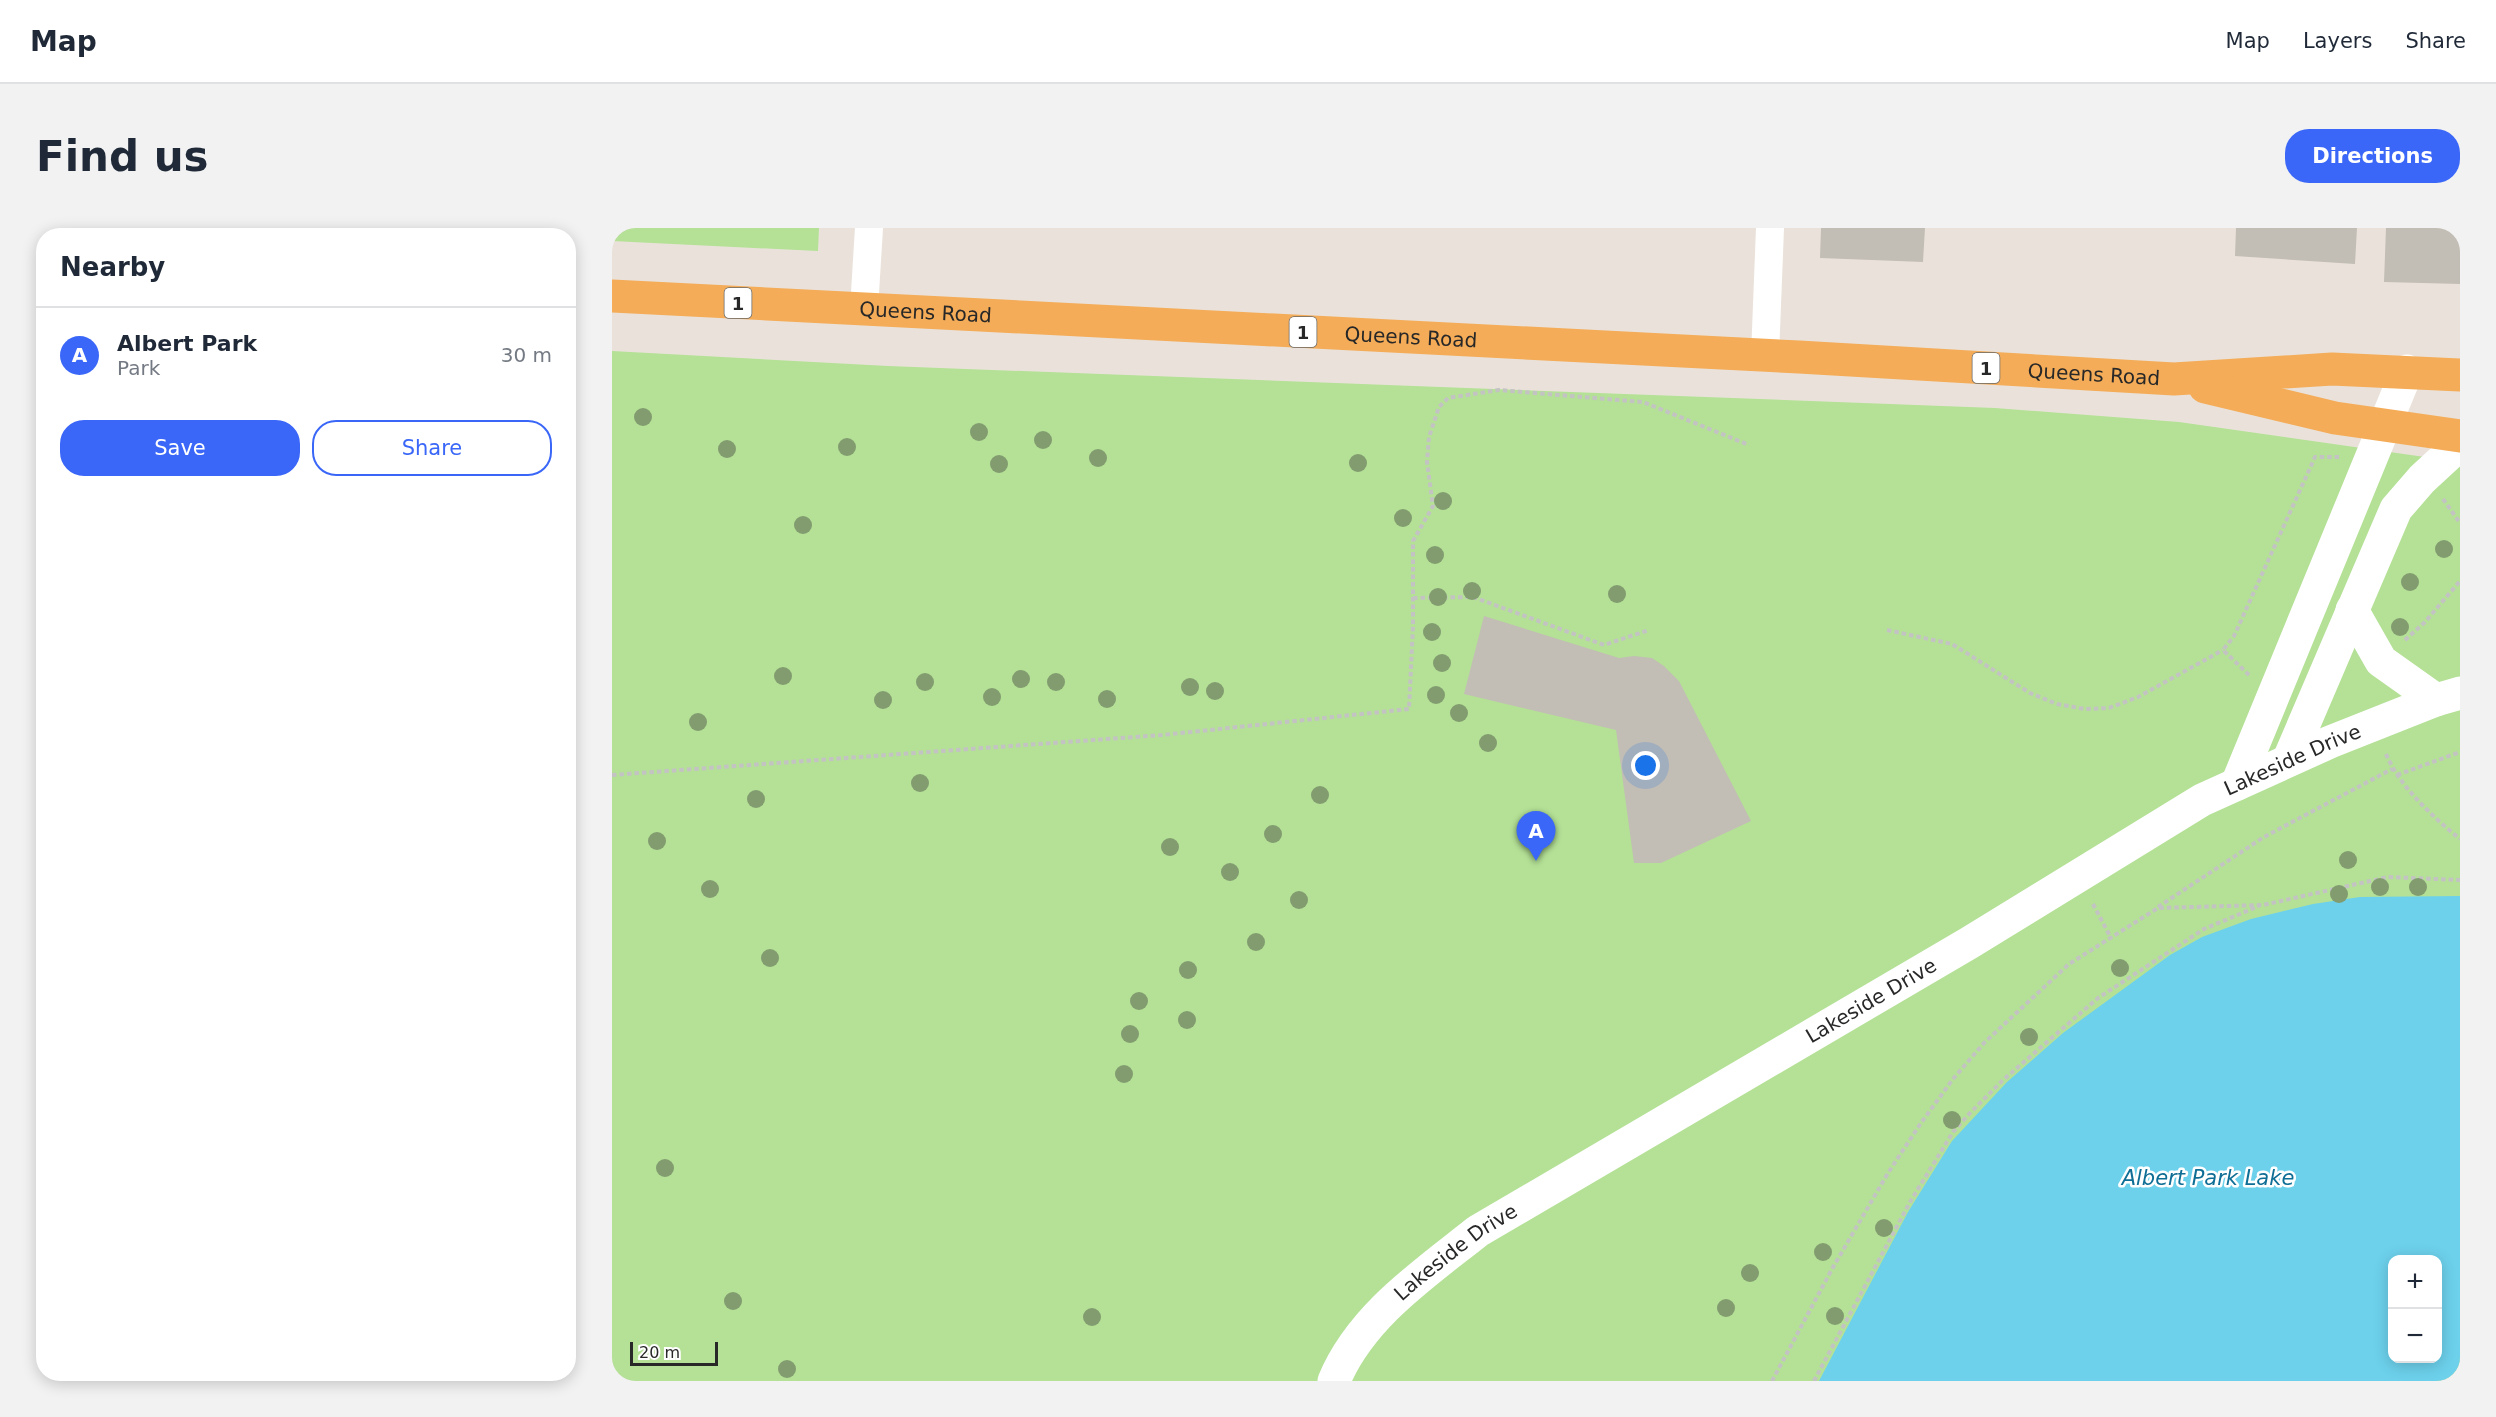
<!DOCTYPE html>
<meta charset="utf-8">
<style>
body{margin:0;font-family:"DejaVu Sans",sans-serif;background:#f2f2f3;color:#1f2937}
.controls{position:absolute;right:18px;bottom:18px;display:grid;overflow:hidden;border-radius:12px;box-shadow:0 3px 15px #0003}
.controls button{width:54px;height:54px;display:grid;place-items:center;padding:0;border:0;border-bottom:2px solid #e0e1e3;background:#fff;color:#1f2937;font:30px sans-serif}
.scale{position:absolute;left:18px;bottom:15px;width:88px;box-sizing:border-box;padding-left:6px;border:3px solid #282828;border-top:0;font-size:16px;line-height:21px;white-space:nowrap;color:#282828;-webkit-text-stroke:4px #fff;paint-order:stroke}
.you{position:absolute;left:1034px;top:538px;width:21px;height:21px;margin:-15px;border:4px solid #fff;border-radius:50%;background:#1a73e8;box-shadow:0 0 0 9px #1a73e833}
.badge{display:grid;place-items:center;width:39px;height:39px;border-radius:50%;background:#3a67f7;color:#fff;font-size:20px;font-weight:700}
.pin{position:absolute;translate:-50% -50px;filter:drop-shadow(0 2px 3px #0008)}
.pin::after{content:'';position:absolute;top:32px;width:21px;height:18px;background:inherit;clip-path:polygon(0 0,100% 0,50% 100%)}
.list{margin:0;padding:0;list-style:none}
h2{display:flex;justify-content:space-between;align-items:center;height:78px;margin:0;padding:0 24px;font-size:26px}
h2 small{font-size:20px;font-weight:400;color:#747a83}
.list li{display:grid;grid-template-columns:39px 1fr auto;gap:18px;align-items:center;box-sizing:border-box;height:96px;padding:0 24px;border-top:2px solid #e0e1e3}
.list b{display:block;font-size:22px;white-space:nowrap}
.list p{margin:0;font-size:20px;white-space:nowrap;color:#747a83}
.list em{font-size:20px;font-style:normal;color:#747a83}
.actions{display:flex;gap:12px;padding:18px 24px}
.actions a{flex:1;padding:14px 0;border:2px solid #3a67f7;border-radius:24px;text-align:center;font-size:21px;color:#3a67f7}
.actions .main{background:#3a67f7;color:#fff}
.map{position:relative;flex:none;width:1848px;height:1153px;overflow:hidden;border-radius:24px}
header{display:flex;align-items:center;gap:36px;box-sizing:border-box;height:84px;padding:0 30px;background:#fff;border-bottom:2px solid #e0e1e3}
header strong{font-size:28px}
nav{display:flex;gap:33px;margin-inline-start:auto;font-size:21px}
.intro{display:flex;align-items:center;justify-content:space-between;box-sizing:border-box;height:144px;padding:0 36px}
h1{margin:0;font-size:42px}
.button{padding:15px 27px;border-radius:24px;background:#3a67f7;color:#fff;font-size:21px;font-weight:700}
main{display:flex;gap:36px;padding:0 36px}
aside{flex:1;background:#fff;border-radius:24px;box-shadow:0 3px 15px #0003}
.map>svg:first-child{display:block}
.green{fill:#b4e196;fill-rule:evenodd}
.water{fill:#6dd1ec;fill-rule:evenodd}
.building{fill:#c2bdb5}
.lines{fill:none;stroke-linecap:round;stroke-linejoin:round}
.path{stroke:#c3c3c3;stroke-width:4;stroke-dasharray:4.5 3;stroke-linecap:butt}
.minor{stroke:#fff;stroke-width:28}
.tertiary{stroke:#fff;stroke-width:33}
.trunk{stroke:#f4ac58;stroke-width:33}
.tree{fill:#829c70}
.labels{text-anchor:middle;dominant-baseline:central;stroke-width:5;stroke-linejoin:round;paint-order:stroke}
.shield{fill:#fff;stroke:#686868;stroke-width:1.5}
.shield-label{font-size:18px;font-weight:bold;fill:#282828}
.street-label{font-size:20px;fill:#282828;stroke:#fff}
.water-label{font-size:21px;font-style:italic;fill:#0f6e95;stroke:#fff}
</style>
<header>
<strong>Map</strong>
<nav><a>Map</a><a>Layers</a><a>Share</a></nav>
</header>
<div class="intro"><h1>Find us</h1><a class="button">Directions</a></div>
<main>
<aside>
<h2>Nearby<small></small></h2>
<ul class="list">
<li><span class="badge">A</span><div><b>Albert Park</b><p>Park</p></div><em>30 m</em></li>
</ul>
<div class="actions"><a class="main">Save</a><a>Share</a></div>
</aside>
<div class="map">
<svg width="1848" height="1153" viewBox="0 0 1848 1153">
<rect width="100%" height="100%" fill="#eae2da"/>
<path class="green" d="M 0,0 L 207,0 L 206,23 L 0,13 Z
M 0,123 L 276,138 L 1383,180 L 1567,194 L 1848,234 L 1848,1153 L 0,1153 ZM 1780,1032 L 1826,1032 L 1826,1130 L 1780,1130 Z"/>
<path class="water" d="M 1848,668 L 1848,1153 L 1207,1153 L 1296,984 L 1340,913 L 1395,854 L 1451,805 L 1558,727 L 1590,709 L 1639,691 L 1701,676 L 1748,669 ZM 1780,1032 L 1826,1032 L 1826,1130 L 1780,1130 Z"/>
<path class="building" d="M 1209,0 L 1313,0 L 1311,34 L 1208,30 Z
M 1624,0 L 1745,0 L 1743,36 L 1623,28 Z
M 1774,0 L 1848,0 L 1848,56 L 1772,54 Z
M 872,388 L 1007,430 L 1022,428 L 1040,430 L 1052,438 L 1067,453 L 1139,593 L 1049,635 L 1022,635 L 1004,502 L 852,466 Z"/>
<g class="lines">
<path class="path" d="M 1831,271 L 1848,295
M 801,370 L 861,369 L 992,417 L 1037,402
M 1275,402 L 1340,416 L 1418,465 L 1445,476 L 1473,481 L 1497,480 L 1526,469 L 1611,422
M 1793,412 L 1813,394 L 1848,353
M 1637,447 L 1611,422 L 1622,408 L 1703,229 L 1727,229
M 1774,526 C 1788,559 1820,588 1848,611
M 0,547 L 550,507 L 797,481 L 801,398 L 801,313 L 821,278 L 815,234 L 817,209 L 827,179 L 836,170 L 887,162 L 1031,174 L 1137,217
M 1785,547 L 1848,524
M 1481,676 L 1499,710
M 1546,679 L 1652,609 L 1780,541
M 1160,1153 L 1220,1041 L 1276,945 L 1309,895 L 1341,851 L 1372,815 L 1457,736 L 1546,680 L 1651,677 L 1776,649 L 1848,652
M 1202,1153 L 1298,974 L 1341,904 L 1358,885 L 1391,852 L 1486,770 L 1592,701 L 1647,678"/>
<path class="minor" d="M 252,81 L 257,0
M 1153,128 L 1158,0"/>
<g class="tertiary">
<path d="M 1740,382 L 1769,433 L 1824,472"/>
<path d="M 1677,531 L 1784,281 L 1810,251 L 1848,216"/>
<path d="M 1625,556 L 1795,143"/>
<path id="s1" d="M 722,1153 C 749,1088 812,1046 866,1003 L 1357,715 L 1590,572 L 1718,514 L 1824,472 L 1848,465"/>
</g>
<g class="trunk">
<path id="s2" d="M 0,68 L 1187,129 L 1562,151 L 1720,141 L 1848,147"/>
<path d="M 1593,159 L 1723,190 L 1848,208"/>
</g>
</g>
<g class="tree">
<circle cx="31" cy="189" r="9"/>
<circle cx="367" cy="204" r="9"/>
<circle cx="431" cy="212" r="9"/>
<circle cx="235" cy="219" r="9"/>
<circle cx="115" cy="221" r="9"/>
<circle cx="486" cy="230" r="9"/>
<circle cx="746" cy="235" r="9"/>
<circle cx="387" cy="236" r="9"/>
<circle cx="831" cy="273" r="9"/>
<circle cx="791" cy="290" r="9"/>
<circle cx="191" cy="297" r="9"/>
<circle cx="1832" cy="321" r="9"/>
<circle cx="823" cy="327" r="9"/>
<circle cx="1798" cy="354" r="9"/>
<circle cx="860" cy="363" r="9"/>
<circle cx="1005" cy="366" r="9"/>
<circle cx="826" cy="369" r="9"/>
<circle cx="1788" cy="399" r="9"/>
<circle cx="820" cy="404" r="9"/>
<circle cx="830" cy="435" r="9"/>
<circle cx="171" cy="448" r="9"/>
<circle cx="409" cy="451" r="9"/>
<circle cx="313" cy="454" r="9"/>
<circle cx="444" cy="454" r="9"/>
<circle cx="578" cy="459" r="9"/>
<circle cx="603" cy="463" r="9"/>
<circle cx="824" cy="467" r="9"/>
<circle cx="380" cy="469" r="9"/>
<circle cx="495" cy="471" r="9"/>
<circle cx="271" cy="472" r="9"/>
<circle cx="847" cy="485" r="9"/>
<circle cx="86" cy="494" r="9"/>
<circle cx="876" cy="515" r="9"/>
<circle cx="308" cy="555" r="9"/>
<circle cx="708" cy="567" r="9"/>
<circle cx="144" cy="571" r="9"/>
<circle cx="661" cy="606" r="9"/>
<circle cx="45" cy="613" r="9"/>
<circle cx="558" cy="619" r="9"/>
<circle cx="1736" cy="632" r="9"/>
<circle cx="618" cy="644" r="9"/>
<circle cx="1768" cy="659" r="9"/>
<circle cx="1806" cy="659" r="9"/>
<circle cx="98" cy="661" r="9"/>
<circle cx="1727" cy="666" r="9"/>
<circle cx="687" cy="672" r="9"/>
<circle cx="644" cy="714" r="9"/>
<circle cx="158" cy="730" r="9"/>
<circle cx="1508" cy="740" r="9"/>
<circle cx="576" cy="742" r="9"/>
<circle cx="527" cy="773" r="9"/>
<circle cx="575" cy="792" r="9"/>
<circle cx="518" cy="806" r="9"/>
<circle cx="1417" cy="809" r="9"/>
<circle cx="512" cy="846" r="9"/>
<circle cx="1340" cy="892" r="9"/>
<circle cx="53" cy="940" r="9"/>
<circle cx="1272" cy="1000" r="9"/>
<circle cx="1211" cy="1024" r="9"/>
<circle cx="1138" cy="1045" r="9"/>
<circle cx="121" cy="1073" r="9"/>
<circle cx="1114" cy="1080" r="9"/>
<circle cx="1223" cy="1088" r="9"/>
<circle cx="480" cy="1089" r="9"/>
<circle cx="175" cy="1141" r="9"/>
</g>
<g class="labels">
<g class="shield">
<rect x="112.5" y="60" width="27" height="30" rx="4.5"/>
<rect x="677.5" y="89" width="27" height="30" rx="4.5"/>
<rect x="1360.5" y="125" width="27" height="30" rx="4.5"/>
</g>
<g class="shield-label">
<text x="126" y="75">1</text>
<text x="691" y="104">1</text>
<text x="1374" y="140">1</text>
</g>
<g class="street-label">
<text stroke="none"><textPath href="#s2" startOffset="314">Queens Road</textPath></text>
<text stroke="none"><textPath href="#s2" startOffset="800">Queens Road</textPath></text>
<text stroke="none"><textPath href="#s2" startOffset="1484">Queens Road</textPath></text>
<text stroke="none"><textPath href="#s1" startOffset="1152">Lakeside Drive</textPath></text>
<text stroke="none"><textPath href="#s1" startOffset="666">Lakeside Drive</textPath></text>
<text stroke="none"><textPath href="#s1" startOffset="180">Lakeside Drive</textPath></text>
</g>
<g class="water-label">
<text x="1596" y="950">Albert Park Lake</text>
</g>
</g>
</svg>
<div class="controls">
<button>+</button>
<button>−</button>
</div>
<div class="scale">20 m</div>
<div class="you"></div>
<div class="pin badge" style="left:924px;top:633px">A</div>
</div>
</main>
